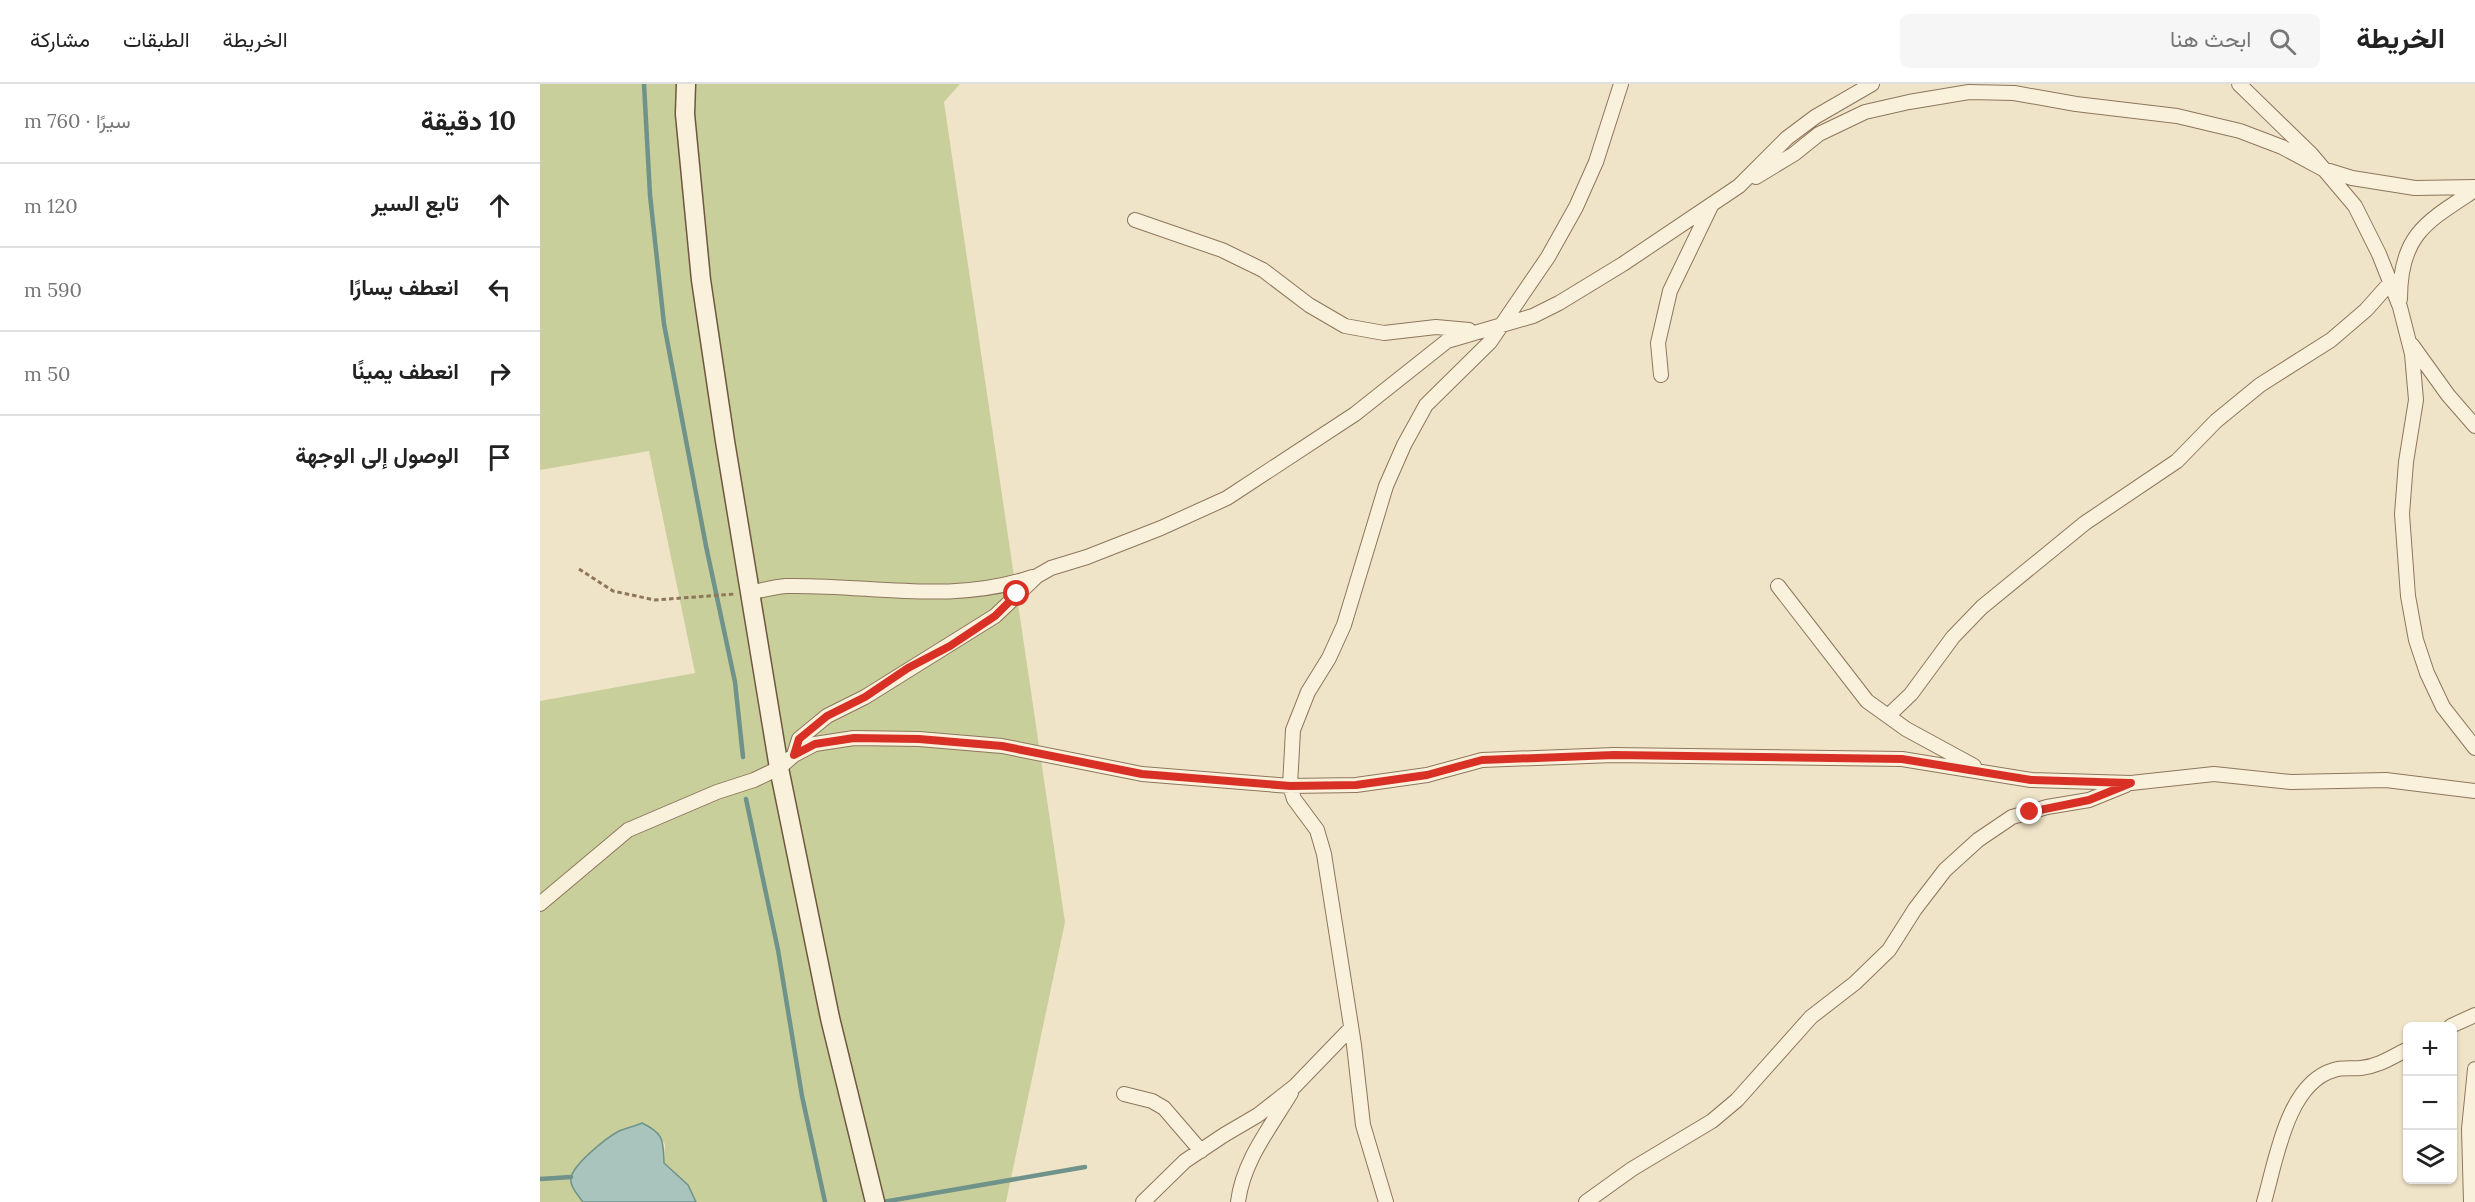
<!DOCTYPE html>
<html lang="ar">
<meta charset="utf-8">
<style>
body{margin:0;font-family:Lora,Vazirmatn,serif;background:#f6f6f6;color:#222;direction:rtl}
.controls{position:absolute;right:18px;bottom:18px;display:grid;overflow:hidden;border-radius:9px;box-shadow:0 2px 4px #0004}
.controls button{width:54px;height:54px;display:grid;place-items:center;padding:0;border:0;border-bottom:2px solid #e0e0e0;background:#fff;color:#222;font:30px sans-serif}
.stop{position:absolute;width:18px;height:18px;margin:-14px;border:4px solid #d93025;border-radius:50%;background:#fff}
.stop.end{background:#d93025;border-color:#fff;box-shadow:0 2px 6px #0008}
.list{margin:0;padding:0;list-style:none}
h2{display:flex;justify-content:space-between;align-items:center;height:78px;margin:0;padding:0 24px;font-size:26px}
h2 small{font-size:20px;font-weight:400;color:#767676}
.list li{display:grid;grid-template-columns:39px 1fr auto;gap:18px;align-items:center;box-sizing:border-box;height:84px;padding:0 24px;border-top:2px solid #e0e0e0}
.list b{display:block;font-size:22px;white-space:nowrap}
.list em{font-size:20px;font-style:normal;color:#767676}
.icon{flex:none;width:33px;height:33px;fill:none;stroke:currentColor;stroke-width:2;stroke-linecap:round;stroke-linejoin:round}
.map{position:relative;flex:none;width:1935px;height:1118px;overflow:hidden;direction:ltr}
header{display:flex;align-items:center;gap:36px;box-sizing:border-box;height:84px;padding:0 30px;background:#fff;border-bottom:2px solid #e0e0e0}
header strong{font-size:28px}
nav{display:flex;gap:33px;margin-inline-start:auto;font-size:21px}
.search{width:420px;height:54px;background:#f6f6f6;display:flex;align-items:center;gap:15px;box-sizing:border-box;padding:0 21px;border-radius:9px;color:#767676;font-size:22px}
main{display:flex}
aside{flex:1;background:#fff}
.map>svg:first-child{display:block}
.green{fill:#c9cf9b}
.water{fill:#a9c4bc;stroke:#6f938a;stroke-width:1.5}
.lines{fill:none;stroke-linecap:round;stroke-linejoin:round}
.stream{stroke:#6f938a;stroke-width:4.5}
.street-casing{stroke:#8d765c;stroke-width:16}
.secondary-casing{stroke:#6f573f;stroke-width:21}
.path{stroke:#8d765c;stroke-width:3;stroke-dasharray:4.5 3;stroke-linecap:butt}
.street{stroke:#faf1dc;stroke-width:14}
.secondary{stroke:#faf1dc;stroke-width:18}
.route{stroke:#d93025;stroke-width:8}
</style>
<header>
<strong>الخريطة</strong>
<div class="search"><svg class="icon" aria-label="search" viewBox="0 0 24 24"><circle cx="10" cy="10" r="6"/><path d="M15 15l6 6"/></svg>ابحث هنا</div>
<nav><a>الخريطة</a><a>الطبقات</a><a>مشاركة</a></nav>
</header>
<main>
<div class="map">
<svg width="1935" height="1118" viewBox="0 0 1935 1118">
<rect width="100%" height="100%" fill="#f0e4c8"/>
<path class="green" d="M 0,0 L 420,0 L 404,18 L 525,838 L 466,1118 L 156,1118 L 148,1101 L 124,1079 L 125,1060 L 102,1039 L 78,1048 L 39,1079 L 33,1105 L 43,1118 L 0,1118 L 0,617 L 155,589 L 109,367 L 0,386 Z"/>
<path class="water" d="M 102,1039 C 125,1050 123,1057 124,1079 L 148,1101 L 156,1118 L 43,1118 C 38,1111 29,1102 31,1093 C 35,1079 66,1054 79,1047 C 87,1044 95,1042 102,1039 Z"/>
<g class="lines">
<path class="stream" d="M 104,0 L 110,111 L 124,240 L 166,462 L 195,598 L 203,673
M 206,715 L 238,866 L 262,1012 L 285,1118
M 0,1095 L 31,1093
M 343,1118 L 545,1083"/>
<g class="street-casing">
<path id="street" d="M 1699,0 L 1771,70 L 1815,122 L 1839,170 L 1860,223 L 1872,270 L 1876,316 L 1866,378 L 1862,430 L 1868,512 L 1876,556 L 1887,589 L 1903,623 L 1935,664
M 1216,93 L 1254,70 L 1279,50 L 1325,28 L 1369,18 L 1429,8 L 1474,9 L 1536,20 L 1637,32 L 1700,47 L 1742,63 L 1783,85 L 1812,94 L 1875,104 L 1935,103
M 595,136 L 682,166 L 723,186 L 769,221 L 805,242 L 844,249 L 896,243 L 929,246
M 1860,215 C 1860,151 1886,138 1935,106
M 1872,261 L 1908,311 L 1935,342
M 1121,291 L 1118,259 L 1130,207 L 1171,122
M 1238,502 L 1327,617 L 1366,645 L 1434,682
M 210,509 C 222,506 234,503 246,502 C 329,500 411,521 492,493
M 1348,632 L 1371,610 L 1413,553 L 1442,523 L 1545,439 L 1637,377 L 1676,337 L 1720,301 L 1791,256 L 1826,226 L 1850,199
M 254,671 L 259,655 L 287,632 L 325,613 L 455,532 L 497,492 L 511,484 L 547,473 L 621,444 L 687,414 L 815,330 L 907,257 L 993,232 L 1019,219 L 1083,180 L 1199,102 L 1247,54 L 1275,33 L 1332,0
M 0,820 L 88,746 L 177,708 L 214,696 L 239,684 L 254,671 L 275,660 L 314,654 L 379,655 L 462,662 L 602,690 L 750,702 L 816,701 L 887,691 L 942,676 L 1074,671 L 1362,675 L 1491,696 L 1591,699 L 1674,690 L 1751,698 L 1846,696 L 1935,707
M 1911,942 L 1935,931
M 584,1010 L 612,1017 L 624,1024 L 661,1067
M 603,1118 L 645,1077 L 684,1051 L 718,1031 L 755,1002 L 811,944
M 698,1118 C 703,1077 730,1044 751,1009
M 846,1118 L 823,1041 L 814,961 L 784,770 L 777,746 L 754,715 L 750,702 L 753,646 L 768,608 L 789,574 L 804,541 L 846,402 L 864,361 L 886,321 L 950,258 L 1008,173 L 1036,123 L 1056,78 L 1081,0
M 1046,1118 L 1092,1085 L 1172,1037 L 1197,1016 L 1271,933 L 1315,899 L 1349,866 L 1375,825 L 1405,786 L 1438,756 L 1472,733 L 1507,723 L 1549,716 L 1586,701
M 1724,1118 C 1736,1077 1747,999 1794,986 C 1802,983 1812,985 1821,984 C 1839,982 1852,973 1868,965
M 1931,1118 L 1929,1045 L 1935,985"/>
</g>
<g class="secondary-casing">
<path id="secondary" d="M 146,0 L 145,30 L 161,196 L 185,357 L 239,684 L 290,934 L 335,1118"/>
</g>
<path class="path" d="M 39,485 L 73,507 L 115,516 L 195,510"/>
<use href="#street" class="street"/>
<use href="#secondary" class="secondary"/>
</g>
<g class="lines">
<path class="route" d="M 477,510 L 455,532 L 410,562 L 368,584 L 325,613 L 287,632 L 259,655 L 254,671 L 275,660 L 314,654 L 379,655 L 462,662 L 602,690 L 750,702 L 816,701 L 887,691 L 942,676 L 1074,671 L 1362,675 L 1491,696 L 1591,699 L 1549,716 L 1490,728"/>
</g>
</svg>
<div class="controls">
<button>+</button>
<button>−</button>
<button><svg class="icon" aria-label="layers" viewBox="0 0 24 24"><path d="M12 4l9 5-9 5-9-5zM3 14l9 5 9-5"/></svg></button>
</div>
<div class="stop" style="left:477px;top:510px"></div>
<div class="stop end" style="left:1490px;top:728px"></div>
</div>
<aside>
<h2>10 دقيقة<small>سيرًا · 760 m</small></h2>
<ul class="list">
<li><svg class="icon" aria-label="ahead" viewBox="0 0 24 24"><path d="M12 20V5M6 11l6-6 6 6"/></svg><div><b>تابع السير</b></div><em>120 m</em></li>
<li><svg class="icon" aria-label="left" viewBox="0 0 24 24"><path d="M17 20v-9H6M10 6l-5 5 5 5"/></svg><div><b>انعطف يسارًا</b></div><em>590 m</em></li>
<li><svg class="icon" aria-label="right" viewBox="0 0 24 24"><path d="M7 20v-9h11M14 6l5 5-5 5"/></svg><div><b>انعطف يمينًا</b></div><em>50 m</em></li>
<li><svg class="icon" aria-label="arrive" viewBox="0 0 24 24"><path d="M6 21V4h12l-3 4 3 4H6"/></svg><div><b>الوصول إلى الوجهة</b></div></li>
</ul>
</aside>
</main>
